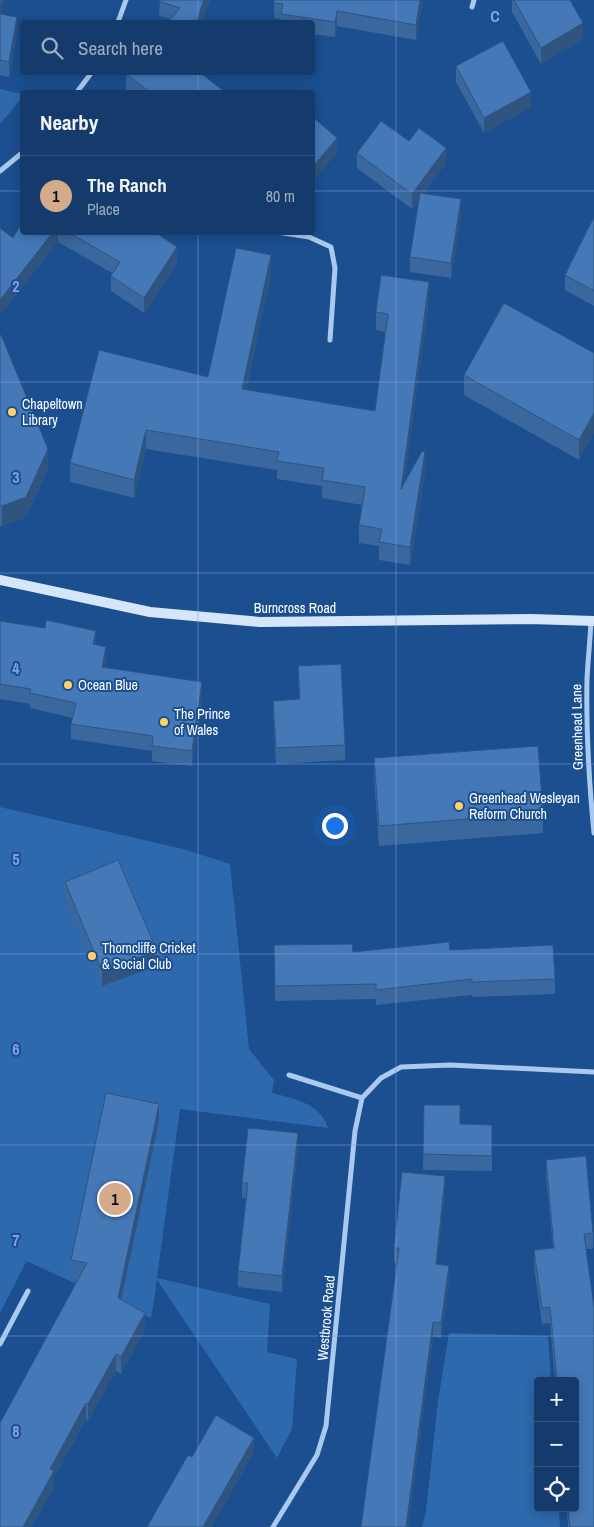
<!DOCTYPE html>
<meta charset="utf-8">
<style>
body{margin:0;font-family:"Archivo Narrow",sans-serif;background:#1d4271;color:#f1f3f6}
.controls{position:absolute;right:15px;bottom:15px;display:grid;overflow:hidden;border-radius:5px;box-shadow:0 2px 12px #0003}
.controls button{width:45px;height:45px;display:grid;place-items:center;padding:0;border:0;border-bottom:1px solid #33557e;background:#143b6b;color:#f1f3f6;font:25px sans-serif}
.you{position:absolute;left:334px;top:825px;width:18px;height:18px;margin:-12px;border:4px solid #fff;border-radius:50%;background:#1a73e8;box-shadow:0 0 0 8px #1a73e833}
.badge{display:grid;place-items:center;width:32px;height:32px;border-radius:50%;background:#d6ab8b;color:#111;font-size:16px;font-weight:700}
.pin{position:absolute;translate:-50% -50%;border:2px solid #fff;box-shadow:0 1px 5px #0006}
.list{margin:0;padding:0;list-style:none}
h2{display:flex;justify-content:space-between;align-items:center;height:65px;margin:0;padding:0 20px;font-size:21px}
h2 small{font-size:16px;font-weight:400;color:#9dadc1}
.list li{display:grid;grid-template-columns:32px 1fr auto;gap:15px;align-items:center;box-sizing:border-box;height:80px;padding:0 20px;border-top:1px solid #33557e}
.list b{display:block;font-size:19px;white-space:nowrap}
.list p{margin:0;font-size:16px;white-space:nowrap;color:#9dadc1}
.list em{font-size:16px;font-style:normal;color:#9dadc1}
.icon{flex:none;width:28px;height:28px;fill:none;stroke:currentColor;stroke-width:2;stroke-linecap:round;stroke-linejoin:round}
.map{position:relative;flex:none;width:594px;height:1527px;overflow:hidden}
.search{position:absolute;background:#143b6b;box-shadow:0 2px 12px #0003;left:20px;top:20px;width:295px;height:55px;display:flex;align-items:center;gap:12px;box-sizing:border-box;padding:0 18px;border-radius:5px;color:#9dadc1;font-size:19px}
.panel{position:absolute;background:#143b6b;box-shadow:0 2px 12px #0003;left:20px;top:90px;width:295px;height:145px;border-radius:5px}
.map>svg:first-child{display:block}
.green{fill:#2e69ad}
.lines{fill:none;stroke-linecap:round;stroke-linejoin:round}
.street{stroke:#a9c9ee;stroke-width:5}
.secondary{stroke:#d6e6fa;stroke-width:10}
.wall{fill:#3a679d}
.shaded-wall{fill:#305480}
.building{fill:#4478b7;stroke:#305480}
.grid{fill:none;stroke:#839eea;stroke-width:1;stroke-opacity:0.55}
.poi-dot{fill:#ffd166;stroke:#1b4f8f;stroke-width:2}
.labels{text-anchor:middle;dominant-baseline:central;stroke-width:4;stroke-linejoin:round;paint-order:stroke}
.poi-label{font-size:14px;fill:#fff;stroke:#1b4f8f;text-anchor:start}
.street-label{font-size:14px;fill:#fff;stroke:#1b4f8f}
.grid-label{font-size:16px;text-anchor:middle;font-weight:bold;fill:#839eea;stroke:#1b4f8f;stroke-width:4;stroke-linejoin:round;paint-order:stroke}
</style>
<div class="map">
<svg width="594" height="1527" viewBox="0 0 594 1527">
<rect width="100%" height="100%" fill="#1b4f8f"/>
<path class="green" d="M 0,89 L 22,94 L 22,98 L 0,124 Z
M 0,807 L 183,849 L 230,864 L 249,1049 L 274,1080 L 272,1093 C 295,1099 320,1103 328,1128 L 180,1109 L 157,1278 L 270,1304 L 267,1352 L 297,1359 L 292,1429 L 277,1458 L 157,1280 L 151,1318 L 24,1260 L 26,1262 L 0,1313 Z
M 449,1333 L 548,1336 L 551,1381 L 538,1381 L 538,1508 L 559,1508 L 560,1527 L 422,1527 L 426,1511 L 438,1401 Z"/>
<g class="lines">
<path class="street" d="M 472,7 L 474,0
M 118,22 L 126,0
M 77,92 L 92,72
M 0,171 L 22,153
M 277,232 L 309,237 L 331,247 L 335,268 L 330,340
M 591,621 C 590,641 588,660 587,679 C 586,730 589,782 594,833
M 289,1075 L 362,1098
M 0,1344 L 28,1291
M 273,1527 L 317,1455 L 326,1426 L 355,1131 L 362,1098 L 381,1078 L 401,1067 L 450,1065 L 594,1072"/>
<path class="secondary" d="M 0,580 L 150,612 L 260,622 L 531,619 L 594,621"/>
</g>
<path class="wall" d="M 0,0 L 3,0 L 1,14 L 17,32 L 9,77 L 0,75 Z
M 160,0 L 210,0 L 202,22 L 168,22 L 170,19 L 159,16 Z
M 423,0 L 416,40 L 337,26 L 335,37 L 312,34 L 312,22 L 281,22 L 281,19 L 274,18 L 274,3 Z
M 512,0 L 570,0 L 583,39 L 541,64 L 512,12 Z
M 456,66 L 531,107 L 484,133 L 456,82 Z
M 126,74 L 225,92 L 130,92 L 126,90 Z
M 409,141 L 446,163 L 424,193 L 461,214 L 451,278 L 410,272 L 410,257 L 419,200 L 412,209 L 357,168 L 357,153 Z
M 594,217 L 594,306 L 565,290 L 565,275 Z
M 22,232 L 155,232 L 177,263 L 144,313 L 111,291 L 111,276 L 112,273 L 58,242 L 13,238 Z
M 271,274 L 246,390 L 375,411 L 385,332 L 376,330 L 376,312 L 429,300 L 404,483 L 425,471 L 410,565 L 379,560 L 379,546 L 359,543 L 359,525 L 362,505 L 322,498 L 322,486 L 277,479 L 277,470 L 146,449 L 134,498 L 70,482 L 70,463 L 208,377 Z
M 0,334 L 48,470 L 26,517 L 2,526 L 0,526 Z
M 594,353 L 579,460 L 464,395 L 464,375 Z
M 0,621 L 96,645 L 106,662 L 105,667 L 202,697 L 192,766 L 152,761 L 152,751 L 71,739 L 71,724 L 73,718 L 30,708 L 30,704 L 0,699 Z
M 298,666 L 345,745 L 345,760 L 276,764 L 273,716 L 273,701 L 299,699 Z
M 374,758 L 543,813 L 543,833 L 379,846 L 374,778 Z
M 65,882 L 157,966 L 102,986 L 65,897 Z
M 450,950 L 555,979 L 555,994 L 472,997 L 472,995 L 376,1005 L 376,999 L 275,1001 L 274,960 L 353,952 Z
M 424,1105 L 460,1124 L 492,1125 L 492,1171 L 423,1170 Z
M 159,1121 L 121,1300 L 145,1330 L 121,1374 L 116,1371 L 88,1421 L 86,1420 L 54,1477 L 54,1488 L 17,1394 L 79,1278 L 71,1276 L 71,1260 Z
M 298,1148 L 282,1292 L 238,1287 L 238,1271 L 246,1198 L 242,1198 L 242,1183 Z
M 546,1160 L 593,1233 L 593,1249 L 586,1249 L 594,1527 L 568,1527 L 567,1508 L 575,1508 L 575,1381 L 555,1381 L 550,1323 L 542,1324 L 534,1266 L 534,1250 L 553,1248 L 546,1176 Z
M 445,1192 L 437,1265 L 449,1281 L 441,1338 L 433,1337 L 408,1527 L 361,1527 L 397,1263 L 394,1263 L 394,1248 Z"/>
<path class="shaded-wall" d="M 1,0 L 3,0 L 0,19 L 0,4 Z
M 204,0 L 210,0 L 202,22 L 196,22 Z
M 420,0 L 423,0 L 416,40 L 416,25 Z
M 337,11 L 337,26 L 335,37 L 335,22 Z
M 17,17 L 17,32 L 9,77 L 9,62 Z
M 583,23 L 583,39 L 541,64 L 541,48 Z
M 531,92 L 531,107 L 484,133 L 484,118 Z
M 337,138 L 337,153 L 312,183 L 312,168 Z
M 446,148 L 446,163 L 412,209 L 412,194 Z
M 461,199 L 461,214 L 451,278 L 451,263 Z
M 53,232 L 58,232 L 58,242 L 0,315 L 0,300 Z
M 177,247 L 177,263 L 144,313 L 144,298 Z
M 271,255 L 271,274 L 242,407 L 242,389 Z
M 429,282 L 429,300 L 401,508 L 401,489 Z
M 594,413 L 594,433 L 579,460 L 579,440 Z
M 146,430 L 146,449 L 134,498 L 134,480 Z
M 48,449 L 48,470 L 26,517 L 2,526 L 2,506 Z
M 425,452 L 425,471 L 410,565 L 410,547 Z
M 96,631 L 96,646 L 93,644 Z
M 106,647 L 106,662 L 102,682 L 102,667 Z
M 202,682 L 202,697 L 192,766 L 192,751 Z
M 157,951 L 157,966 L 102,986 L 102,971 Z
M 159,1104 L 159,1121 L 118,1315 L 118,1298 Z
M 298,1133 L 298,1148 L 282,1292 L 282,1276 Z
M 445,1176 L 445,1192 L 436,1280 L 436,1264 Z
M 449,1266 L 449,1281 L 441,1338 L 441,1323 Z
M 145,1313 L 145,1330 L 121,1374 L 121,1357 Z
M 433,1322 L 433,1337 L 408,1527 L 406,1527 Z
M 116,1354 L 116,1371 L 88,1421 L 88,1404 Z
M 86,1403 L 86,1420 L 54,1477 L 54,1488 L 32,1527 L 23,1527 L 50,1469 Z
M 254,1438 L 254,1453 L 212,1527 L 203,1527 Z"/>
<path class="building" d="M 160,0 L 204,0 L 196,22 L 168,22 L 180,8 L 159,1 Z
M 274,0 L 420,0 L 416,25 L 337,11 L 335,22 L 281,14 L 283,4 L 274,3 Z
M 514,0 L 570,0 L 583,23 L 541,48 Z
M 0,14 L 17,17 L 9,62 L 0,60 Z
M 503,41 L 531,92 L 484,118 L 456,66 Z
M 128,72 L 199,72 L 225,92 L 150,92 L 126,74 Z
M 314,118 L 337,138 L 312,168 L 312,120 Z
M 381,121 L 409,141 L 419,128 L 446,148 L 412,194 L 357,153 Z
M 420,193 L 461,199 L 451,263 L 410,257 Z
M 594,217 L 594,291 L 565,275 Z
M 22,222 L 22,232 L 53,232 L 0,300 L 0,228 L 13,238 Z
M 68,232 L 155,232 L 177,247 L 144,298 L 111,276 L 120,262 Z
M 236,248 L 271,255 L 242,389 L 375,411 L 388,314 L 376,312 L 381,275 L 429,282 L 401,489 L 422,451 L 425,452 L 410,547 L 379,542 L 382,529 L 359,525 L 365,487 L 322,480 L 324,468 L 277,461 L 279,452 L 146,430 L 134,480 L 70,463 L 99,350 L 208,377 Z
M 504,303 L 594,353 L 594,413 L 579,440 L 464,375 Z
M 0,334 L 1,335 L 48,449 L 26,497 L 2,506 L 0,505 Z
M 46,620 L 96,631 L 93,644 L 106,647 L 102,667 L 202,682 L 192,751 L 152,746 L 153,736 L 71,724 L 76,703 L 30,693 L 31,689 L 0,684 L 0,621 L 45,628 Z
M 341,664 L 345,745 L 276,748 L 273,701 L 300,699 L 298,666 Z
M 538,746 L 543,813 L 379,826 L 374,758 Z
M 118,860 L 157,951 L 102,971 L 65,882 Z
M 449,942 L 450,950 L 553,945 L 555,979 L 472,982 L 472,979 L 376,990 L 376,984 L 275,986 L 274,945 L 352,944 L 353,952 Z
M 106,1093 L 159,1104 L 118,1298 L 145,1313 L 121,1357 L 116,1354 L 88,1404 L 86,1403 L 50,1469 L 54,1471 L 23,1527 L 0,1527 L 0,1423 L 87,1263 L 71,1260 Z
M 424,1105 L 460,1105 L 460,1124 L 492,1125 L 492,1156 L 423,1154 Z
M 248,1128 L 298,1133 L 282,1276 L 238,1271 L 248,1183 L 242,1183 Z
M 586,1156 L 593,1233 L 584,1234 L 594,1307 L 594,1527 L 570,1527 L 568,1508 L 575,1508 L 575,1381 L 557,1381 L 550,1307 L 542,1308 L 534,1250 L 554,1248 L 546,1160 Z
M 402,1172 L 445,1176 L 436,1264 L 449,1266 L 441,1323 L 433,1322 L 406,1527 L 361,1527 L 399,1248 L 394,1248 Z
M 216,1415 L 254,1438 L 203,1527 L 147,1527 L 188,1455 L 192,1457 Z"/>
<path class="grid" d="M 198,0 L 198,22M 396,0 L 396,1527M 198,72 L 198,92M 0,191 L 22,191M 312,191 L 594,191M 198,232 L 198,1527M 0,382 L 594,382M 0,573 L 594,573M 0,764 L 594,764M 0,954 L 594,954M 0,1145 L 594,1145M 0,1336 L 594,1336"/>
<g class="poi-dot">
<circle cx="12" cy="412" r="5"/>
<circle cx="68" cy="685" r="5"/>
<circle cx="164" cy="722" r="5"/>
<circle cx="459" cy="806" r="5"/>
<circle cx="92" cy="956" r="5"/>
</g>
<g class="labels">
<g class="poi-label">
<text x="22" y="404">Chapeltown<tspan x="22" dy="16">Library</tspan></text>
<text x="78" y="685">Ocean Blue</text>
<text x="174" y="714">The Prince<tspan x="174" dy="16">of Wales</tspan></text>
<text x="469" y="798">Greenhead Wesleyan<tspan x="469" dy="16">Reform Church</tspan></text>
<text x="102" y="948">Thorncliffe Cricket<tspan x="102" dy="16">&amp; Social Club</tspan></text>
</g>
<g class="street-label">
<text x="295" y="608">Burncross Road</text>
<text transform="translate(577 727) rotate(-91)">Greenhead Lane</text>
<text transform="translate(326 1318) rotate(-85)">Westbrook Road</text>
</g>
</g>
<g class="grid-label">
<text x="495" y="22">C</text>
<text x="16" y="292">2</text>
<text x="16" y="483">3</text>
<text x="16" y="674">4</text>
<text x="16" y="865">5</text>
<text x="16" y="1055">6</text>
<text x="16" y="1246">7</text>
<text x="16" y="1437">8</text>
</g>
</svg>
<div class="controls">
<button>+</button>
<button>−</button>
<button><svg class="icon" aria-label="locate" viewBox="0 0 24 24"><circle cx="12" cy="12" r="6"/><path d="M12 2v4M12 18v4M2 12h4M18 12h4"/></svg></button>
</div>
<div class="you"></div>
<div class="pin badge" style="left:115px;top:1199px">1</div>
<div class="search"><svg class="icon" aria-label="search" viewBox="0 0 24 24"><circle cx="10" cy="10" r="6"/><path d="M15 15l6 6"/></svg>Search here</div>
<section class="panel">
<h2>Nearby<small></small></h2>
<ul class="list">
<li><span class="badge">1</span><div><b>The Ranch</b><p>Place</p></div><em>80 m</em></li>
</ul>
</section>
</div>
